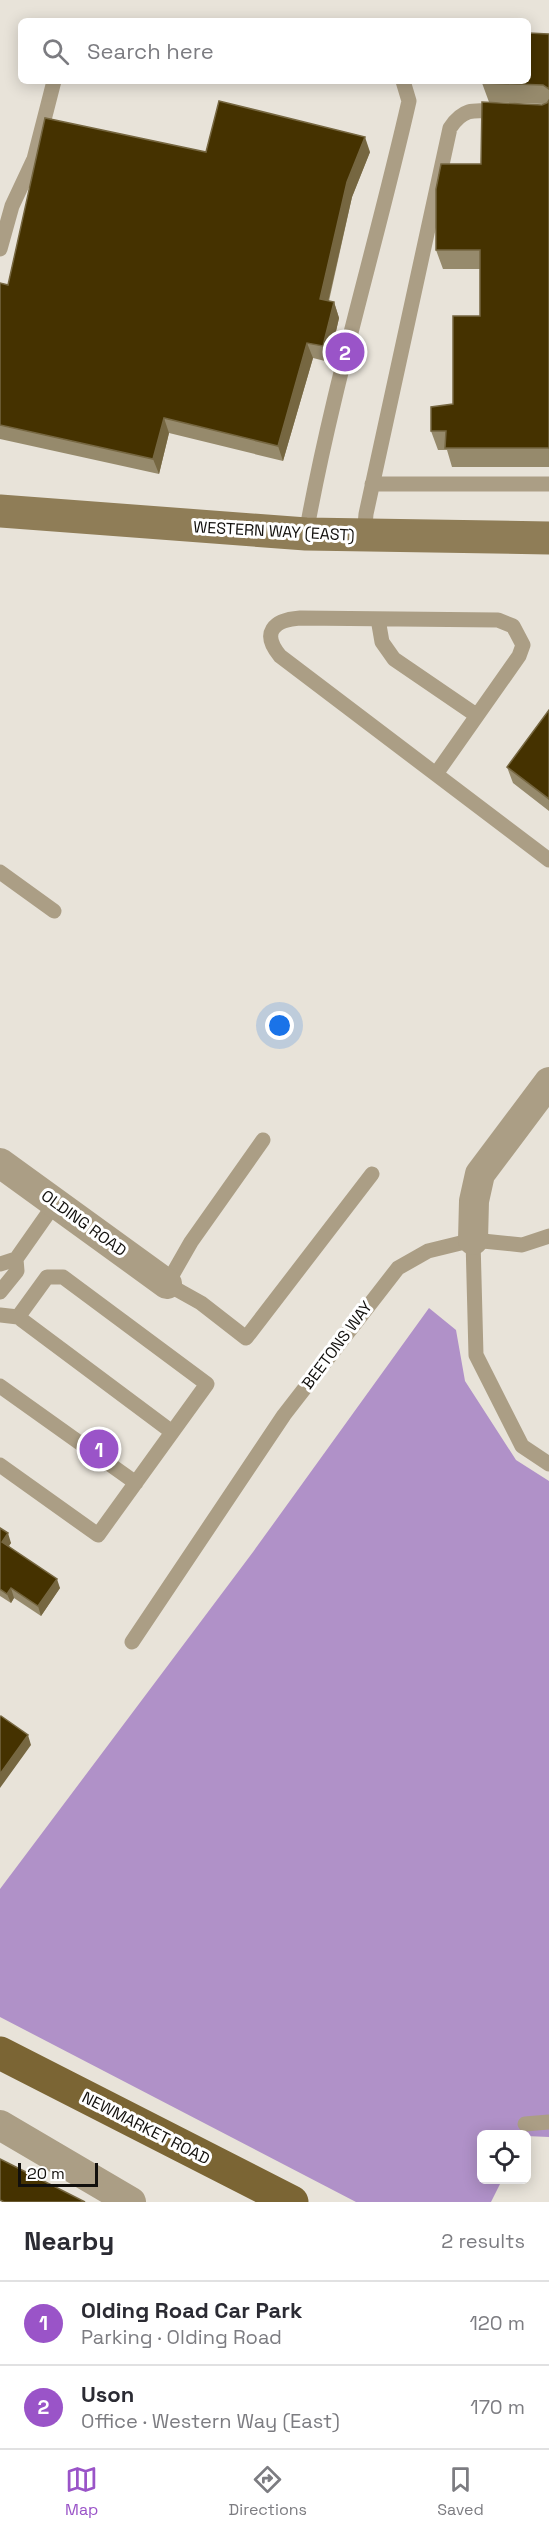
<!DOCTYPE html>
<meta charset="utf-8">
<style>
body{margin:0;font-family:"Space Grotesk",sans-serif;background:#f2f2f3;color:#2b2b33}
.controls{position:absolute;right:18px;bottom:18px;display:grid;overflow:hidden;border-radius:9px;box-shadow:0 3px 15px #0003}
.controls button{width:54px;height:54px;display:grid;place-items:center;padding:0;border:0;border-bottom:2px solid #e1e1e2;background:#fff;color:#2b2b33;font:30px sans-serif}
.scale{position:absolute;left:18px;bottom:15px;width:80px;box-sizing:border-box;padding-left:6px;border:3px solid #12100d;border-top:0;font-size:16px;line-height:21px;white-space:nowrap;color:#12100d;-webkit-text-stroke:4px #fff;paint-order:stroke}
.you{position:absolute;left:280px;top:1026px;width:21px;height:21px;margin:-15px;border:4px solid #fff;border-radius:50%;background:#1a73e8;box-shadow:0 0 0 9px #1a73e833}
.badge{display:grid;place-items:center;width:39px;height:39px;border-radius:50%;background:#9a54c8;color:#fff;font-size:20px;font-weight:700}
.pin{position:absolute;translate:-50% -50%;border:3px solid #fff;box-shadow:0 2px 6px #0006}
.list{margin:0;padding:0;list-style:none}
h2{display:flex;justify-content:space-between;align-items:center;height:78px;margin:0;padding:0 24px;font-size:26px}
h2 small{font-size:20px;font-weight:400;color:#7c7c81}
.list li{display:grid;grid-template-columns:39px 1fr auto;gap:18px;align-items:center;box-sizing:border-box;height:84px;padding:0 24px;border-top:2px solid #e1e1e2}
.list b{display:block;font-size:22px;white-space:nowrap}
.list p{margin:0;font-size:20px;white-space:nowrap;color:#7c7c81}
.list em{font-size:20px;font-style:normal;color:#7c7c81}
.icon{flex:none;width:33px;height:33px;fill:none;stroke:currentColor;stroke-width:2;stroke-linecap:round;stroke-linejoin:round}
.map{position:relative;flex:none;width:549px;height:2202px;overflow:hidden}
.search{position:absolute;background:#fff;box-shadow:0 3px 15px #0003;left:18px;right:18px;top:18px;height:66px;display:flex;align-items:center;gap:15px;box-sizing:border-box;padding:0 21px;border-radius:9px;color:#7c7c81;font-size:22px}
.sheet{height:246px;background:#fff}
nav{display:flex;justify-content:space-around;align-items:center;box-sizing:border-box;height:84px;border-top:2px solid #e1e1e2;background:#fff;font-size:16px;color:#7c7c81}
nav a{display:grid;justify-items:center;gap:3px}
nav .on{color:#9a54c8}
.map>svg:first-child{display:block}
.forest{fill:#b091c8}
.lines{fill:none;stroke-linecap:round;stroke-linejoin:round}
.lane{stroke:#ab9e85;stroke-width:15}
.street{stroke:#ab9e85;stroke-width:30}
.secondary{stroke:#8f7d57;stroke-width:33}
.primary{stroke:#7b6534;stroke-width:33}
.wall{fill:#968a6c}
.shaded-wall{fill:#766741}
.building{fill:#453200;stroke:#766741;stroke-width:1.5}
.labels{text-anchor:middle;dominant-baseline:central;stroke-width:6;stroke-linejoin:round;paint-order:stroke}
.street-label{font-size:16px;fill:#12100d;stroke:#fff}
</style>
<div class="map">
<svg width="549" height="2202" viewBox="0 0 549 2202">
<rect width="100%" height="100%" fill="#e8e3d9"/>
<path class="forest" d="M 429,1308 L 456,1330 L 465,1381 L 516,1460 L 549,1481 L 549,2137 L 482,2134 L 482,2180 L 502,2180 L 491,2202 L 356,2202 L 0,2017 L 0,1889 L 253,1552 Z"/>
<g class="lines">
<path class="lane" d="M 0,249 L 12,206 L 34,159 L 54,81
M 372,484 L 549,484
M 306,534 C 332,388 376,246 409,101 L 403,81
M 364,537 L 366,514 L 450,128 C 465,105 478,111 502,112
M 378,619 L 382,642 L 394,659 L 476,715
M 436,774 L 519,656 L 523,645 L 513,626 L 498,620 L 300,618 C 273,620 261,633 280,656 L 549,860
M 0,872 L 54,911
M 263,1140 L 191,1242 L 167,1284 L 201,1303 L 246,1338 L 372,1174
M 473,1240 L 476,1355 L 522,1446 L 549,1464
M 0,1264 L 16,1259
M 0,1292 L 17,1271 L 16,1259 L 56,1202
M 0,1315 L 18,1317 L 172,1432
M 0,1386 L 136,1483
M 0,1465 L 98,1535 L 207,1384 L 63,1277 L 47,1277 L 18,1317
M 132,1642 L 284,1415 L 398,1268 L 428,1251 L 473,1240 L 522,1245 L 549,1236
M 525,2124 L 549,2122"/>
<path class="street" d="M 0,1163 L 167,1284
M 473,1240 L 474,1201 L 480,1174 L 549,1082
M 0,2125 L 131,2202"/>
<path class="secondary" d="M 0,511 L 306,534 L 549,538"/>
<path class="primary" d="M 0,2053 L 292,2202"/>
</g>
<path class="wall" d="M 549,34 L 549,467 L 452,467 L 447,450 L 438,450 L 431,431 L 453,404 L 480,316 L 480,269 L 443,269 L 436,250 L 481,164 L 542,105 L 544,104 L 489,102 L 482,83 Z
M 206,152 L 370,152 L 352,197 L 329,301 L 334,302 L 339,318 L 329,362 L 313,358 L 283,461 L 169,433 L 159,474 L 0,439 L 0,283 L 8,285 Z
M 549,710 L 549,811 L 513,783 L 507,767 Z
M 0,1528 L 11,1543 L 9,1546 L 60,1588 L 41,1616 L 14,1598 L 11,1603 L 0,1596 Z"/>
<path class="shaded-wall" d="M 365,137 L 370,152 L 352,197 L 325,315 L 320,299 L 347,182 Z
M 334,302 L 339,318 L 329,362 L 323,346 Z
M 307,343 L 313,358 L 283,461 L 278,446 Z
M 164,418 L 169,433 L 159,474 L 153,459 Z
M 8,1533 L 11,1543 L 5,1551 L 2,1542 Z
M 57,1579 L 60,1588 L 41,1616 L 38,1606 Z
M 11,1588 L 14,1598 L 11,1603 L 7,1594 Z
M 28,1735 L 31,1745 L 0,1788 L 0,1774 Z"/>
<path class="building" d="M 528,33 L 549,34 L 549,89 L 543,85 L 482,83 L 482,81 L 528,81 Z
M 549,100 L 549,448 L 445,448 L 446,431 L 431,431 L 431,407 L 453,404 L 453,316 L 480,316 L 480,250 L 436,250 L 436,189 L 441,164 L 481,164 L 482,102 L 542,105 L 547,103 Z
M 219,101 L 365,137 L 347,182 L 320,299 L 334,302 L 323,346 L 307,343 L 278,446 L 164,418 L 153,459 L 0,425 L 0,283 L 8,285 L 45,118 L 206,152 Z
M 549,710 L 549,799 L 507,767 Z
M 0,1528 L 8,1533 L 2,1542 L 57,1579 L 38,1606 L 11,1588 L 7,1594 L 0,1589 Z
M 1,1716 L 28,1735 L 0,1774 L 0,1717 Z
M 0,2159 L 8,2163 L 85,2202 L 4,2202 L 0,2200 Z"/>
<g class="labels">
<g class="street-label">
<text transform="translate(274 531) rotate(3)">WESTERN WAY (EAST)</text>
<text transform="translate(84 1223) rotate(36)">OLDING ROAD</text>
<text transform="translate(337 1345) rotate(-53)">BEETONS WAY</text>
<text transform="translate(146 2128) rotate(27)">NEWMARKET ROAD</text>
</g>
</g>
</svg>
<div class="controls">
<button><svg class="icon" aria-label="locate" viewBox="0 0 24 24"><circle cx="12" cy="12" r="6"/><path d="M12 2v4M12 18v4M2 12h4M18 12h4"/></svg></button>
</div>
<div class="scale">20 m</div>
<div class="you"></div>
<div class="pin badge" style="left:99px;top:1449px">1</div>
<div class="pin badge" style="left:345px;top:352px">2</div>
<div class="search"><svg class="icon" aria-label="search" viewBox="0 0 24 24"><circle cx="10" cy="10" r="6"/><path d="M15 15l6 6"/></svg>Search here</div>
</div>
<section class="sheet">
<h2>Nearby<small>2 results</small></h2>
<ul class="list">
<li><span class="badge">1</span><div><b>Olding Road Car Park</b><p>Parking · Olding Road</p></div><em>120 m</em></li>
<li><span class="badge">2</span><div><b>Uson</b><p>Office · Western Way (East)</p></div><em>170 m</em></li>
</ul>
</section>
<nav>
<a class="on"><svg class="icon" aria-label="map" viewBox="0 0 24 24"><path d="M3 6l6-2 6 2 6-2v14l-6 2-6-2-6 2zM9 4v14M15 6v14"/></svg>Map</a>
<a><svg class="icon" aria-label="directions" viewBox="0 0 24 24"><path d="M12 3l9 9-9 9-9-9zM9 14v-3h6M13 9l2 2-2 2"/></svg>Directions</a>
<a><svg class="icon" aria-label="saved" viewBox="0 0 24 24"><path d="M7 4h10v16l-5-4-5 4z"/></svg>Saved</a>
</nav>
